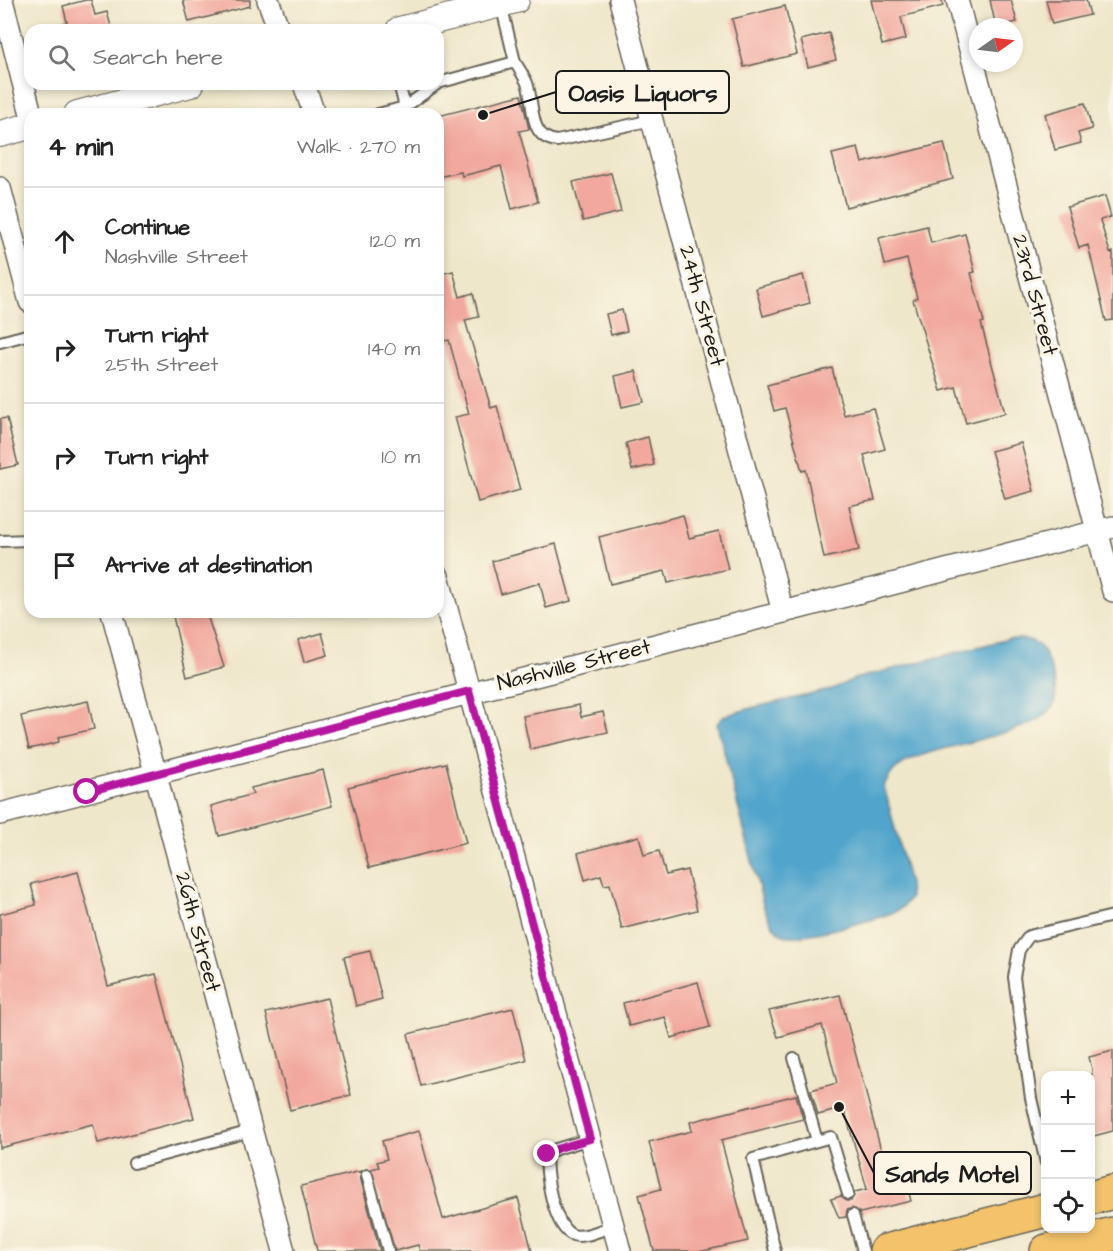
<!DOCTYPE html>
<meta charset="utf-8">
<style>
body{margin:0;font-family:"Architects Daughter",sans-serif;background:#f2f2f2;color:#222}
.controls{position:absolute;right:18px;bottom:18px;display:grid;overflow:hidden;border-radius:12px;box-shadow:0 3px 9px #0003}
.controls button{width:54px;height:54px;display:grid;place-items:center;padding:0;border:0;border-bottom:2px solid #e0e0e0;background:#fff;color:#222;font:30px sans-serif}
.compass{position:absolute;left:969px;top:18px;width:54px;height:54px;border-radius:50%;background:#fff;box-shadow:0 3px 9px #0003;rotate:76deg}
.stop{position:absolute;width:18px;height:18px;margin:-14px;border:4px solid #b5179e;border-radius:50%;background:#fff}
.stop.end{background:#b5179e;border-color:#fff;box-shadow:0 2px 6px #0008}
.list{margin:0;padding:0;list-style:none}
h2{display:flex;justify-content:space-between;align-items:center;height:78px;margin:0;padding:0 24px;font-size:26px}
h2 small{font-size:20px;font-weight:400;color:#767676}
.list li{display:grid;grid-template-columns:39px 1fr auto;gap:18px;align-items:center;box-sizing:border-box;height:108px;padding:0 24px;border-top:2px solid #e0e0e0}
.list b{display:block;font-size:22px;white-space:nowrap}
.list p{margin:0;font-size:20px;white-space:nowrap;color:#767676}
.list em{font-size:20px;font-style:normal;color:#767676}
.icon{flex:none;width:33px;height:33px;fill:none;stroke:currentColor;stroke-width:2;stroke-linecap:round;stroke-linejoin:round}
.map{position:relative;flex:none;width:1113px;height:1251px;overflow:hidden}
.search{position:absolute;background:#fff;box-shadow:0 3px 9px #0003;left:24px;top:24px;width:420px;height:66px;display:flex;align-items:center;gap:15px;box-sizing:border-box;padding:0 21px;border-radius:18px;color:#767676;font-size:22px}
.panel{position:absolute;background:#fff;box-shadow:0 3px 9px #0003;left:24px;top:108px;width:420px;height:510px;border-radius:18px}
.map>svg:first-child{display:block}
.water{fill:#51a5cc;stroke:#366074;stroke-width:1.5}
.building{fill:#f2a89e}
.lines{fill:none;stroke-linecap:round;stroke-linejoin:round}
.service-casing{stroke:#666359;stroke-width:14}
.minor-casing{stroke:#666359;stroke-width:24}
.tertiary-casing{stroke:#666359;stroke-width:28}
.primary-casing{stroke:#666359;stroke-width:36}
.service{stroke:#fff;stroke-width:10}
.minor{stroke:#fff;stroke-width:21}
.tertiary{stroke:#fff;stroke-width:26}
.primary{stroke:#f3c26a;stroke-width:33}
.route{stroke:#b5179e;stroke-width:8}
.labels{text-anchor:middle;dominant-baseline:central;stroke-width:6;stroke-linejoin:round;paint-order:stroke}
.street-label{font-size:22px;fill:#1c1c1c;stroke:#fcf5e5}
.leader{fill:none;stroke:#1c1c1c;stroke-width:2}
.callout-dot{fill:#1c1c1c;stroke:#fcf5e5;stroke-width:2}
.callout{fill:#fcf5e5;stroke:#1c1c1c;stroke-width:2}
.callout-label{font-size:24px;text-anchor:middle;font-weight:bold;fill:#1c1c1c}
</style>
<div class="map">
<svg width="1113" height="1251" viewBox="0 0 1113 1251">
<rect width="100%" height="100%" fill="#fcf5e5"/>
<filter id="ink" filterUnits="userSpaceOnUse"><feTurbulence type="fractalNoise" baseFrequency=".0167" numOctaves="2"/><feDisplacementMap in="SourceGraphic" scale="12" xChannelSelector="R" yChannelSelector="G"/><feConvolveMatrix kernelMatrix="1 2 1 2 8 2 1 2 1" color-interpolation-filters="sRGB"/></filter>
<filter id="wash" filterUnits="userSpaceOnUse"><feTurbulence type="fractalNoise" baseFrequency=".008" numOctaves="4" result="noise"/><feDisplacementMap in="SourceGraphic" scale="24" xChannelSelector="R" yChannelSelector="G"/><feGaussianBlur stdDeviation="1.35" result="paint"/><feColorMatrix in="noise" values="0 0 0 0 0 0 0 0 0 0 0 0 0 0 0 0 0 1.4 0 .05"/><feComposite in="paint" operator="in"/></filter>
<g filter="url(#wash)">
<rect width="100%" height="100%" fill="#efe7ca"/>
<path class="water" d="M 1008,639 C 1022,639 1036,637 1044,652 C 1050,665 1058,687 1055,701 C 1046,738 927,742 897,768 C 891,772 887,781 884,786 L 909,884 L 910,898 C 907,902 904,906 900,909 C 885,918 802,939 786,936 C 774,933 769,918 764,908 L 717,724 L 724,716 L 751,708 L 830,690 L 854,679 Z"/>
<g id="blocks">
<path class="building" d="M 86,0 L 91,0 L 95,15 L 107,12 L 112,30 L 60,30 L 59,24 L 67,22 L 63,6 Z
M 183,0 L 250,0 L 250,6 L 189,22 Z
M 871,0 L 942,0 L 943,6 L 901,17 L 906,39 L 882,45 Z
M 990,0 L 1011,0 L 1017,22 L 996,27 Z
M 1046,0 L 1086,0 L 1090,15 L 1052,24 Z
M 785,6 L 797,54 L 744,67 L 732,19 Z
M 829,33 L 836,60 L 808,67 L 801,40 Z
M 521,95 L 529,129 L 519,131 L 538,202 L 512,209 L 501,166 L 462,176 L 461,172 L 438,177 L 438,116 Z
M 1085,103 L 1092,129 L 1078,133 L 1081,143 L 1055,150 L 1045,114 Z
M 944,143 L 953,179 L 846,207 L 832,154 L 858,148 L 862,163 Z
M 611,173 L 621,212 L 583,221 L 573,182 Z
M 1105,196 L 1111,217 L 1100,220 L 1110,253 L 1113,252 L 1113,320 L 1106,321 L 1088,245 L 1079,248 L 1067,207 Z
M 927,226 L 931,243 L 965,234 L 975,272 L 971,273 L 984,322 L 981,323 L 1005,413 L 966,423 L 956,387 L 941,391 L 913,300 L 917,298 L 907,259 L 885,265 L 879,238 Z
M 453,271 L 460,297 L 473,293 L 479,317 L 465,320 L 491,408 L 497,406 L 520,490 L 478,502 L 455,417 L 469,414 L 449,340 L 438,342 L 438,275 Z
M 803,275 L 810,303 L 763,316 L 756,288 Z
M 622,310 L 627,331 L 611,335 L 606,314 Z
M 832,368 L 844,415 L 873,408 L 885,449 L 864,455 L 875,500 L 849,506 L 859,550 L 824,558 L 806,470 L 802,471 L 785,408 L 774,411 L 767,385 Z
M 636,371 L 644,402 L 622,407 L 615,376 Z
M 7,418 L 18,465 L 0,469 L 0,419 Z
M 648,437 L 654,465 L 632,470 L 626,443 Z
M 1021,443 L 1034,491 L 1005,499 L 991,451 Z
M 683,515 L 689,538 L 719,531 L 728,569 L 668,583 L 665,571 L 610,584 L 599,537 Z
M 556,544 L 571,601 L 546,608 L 540,583 L 501,594 L 492,561 Z
M 172,612 L 206,612 L 224,667 L 187,677 Z
M 322,633 L 328,655 L 304,662 L 298,640 Z
M 88,701 L 94,729 L 58,737 L 59,742 L 29,749 L 21,716 Z
M 579,705 L 581,717 L 603,712 L 608,732 L 530,749 L 523,716 Z
M 446,763 L 466,843 L 369,868 L 348,787 Z
M 323,770 L 332,806 L 219,836 L 211,806 L 253,794 L 251,788 Z
M 639,836 L 644,855 L 659,851 L 666,875 L 687,870 L 697,910 L 622,929 L 610,884 L 604,885 L 601,875 L 585,880 L 578,853 Z
M 78,872 L 108,986 L 156,974 L 194,1118 L 98,1143 L 93,1124 L 0,1148 L 0,914 L 36,905 L 31,884 Z
M 370,951 L 382,999 L 356,1006 L 344,957 Z
M 698,982 L 710,1027 L 671,1038 L 665,1017 L 629,1026 L 623,1003 Z
M 840,995 L 883,1158 L 900,1159 L 911,1201 L 860,1213 L 852,1208 L 847,1210 L 846,1217 L 839,1218 L 831,1199 L 841,1196 L 846,1201 L 851,1201 L 855,1192 L 867,1189 L 844,1108 L 818,1115 L 811,1090 L 837,1083 L 822,1025 L 778,1037 L 769,1011 Z
M 327,998 L 351,1095 L 290,1110 L 266,1013 Z
M 513,1008 L 526,1060 L 421,1086 L 408,1034 Z
M 1113,1051 L 1113,1131 L 1090,1137 L 1092,1069 L 1089,1057 Z
M 796,1095 L 803,1119 L 721,1140 L 748,1241 L 703,1251 L 654,1251 L 639,1195 L 661,1189 L 649,1142 L 692,1131 L 690,1122 Z
M 419,1131 L 443,1219 L 518,1198 L 532,1251 L 420,1251 L 418,1245 L 395,1251 L 371,1169 L 379,1167 L 377,1162 L 387,1159 L 382,1141 Z
M 361,1171 L 360,1177 L 380,1251 L 317,1251 L 301,1186 Z"/>
</g>
</g>
<g filter="url(#ink)">
<use href="#blocks" fill-opacity="0" stroke="#666359" stroke-width="1.5"/>
<g class="lines">
<g class="service-casing">
<path id="service" d="M 515,62 C 519,69 524,76 527,83 C 535,106 528,138 557,141 L 652,120
M 438,83 L 515,62 L 501,4
M 405,107 L 437,84
M 378,114 L 405,107 L 399,84
M 0,342 L 30,334
M 0,541 L 30,540
M 794,1058 L 817,1141
M 590,1139 L 556,1149 L 547,1154 C 544,1172 554,1229 573,1235 C 584,1239 603,1229 613,1226
M 134,1163 L 251,1131
M 1046,1163 L 1031,1098 L 1014,977 L 1019,950 L 1029,936 L 1113,916
M 367,1175 L 388,1251
M 853,1215 L 863,1251
M 775,1251 L 753,1159 L 831,1137 L 848,1194"/>
</g>
<g class="minor-casing">
<path id="minor" d="M 2,0 L 31,114
M 268,0 L 279,30
M 620,0 L 783,612
M 957,0 L 1113,591
M 304,84 L 314,114
M 0,188 L 30,302
M 438,576 L 620,1251
M 112,612 L 284,1251
M 0,814 L 1113,527"/>
</g>
<g class="tertiary-casing">
<path id="tertiary" d="M 399,30 L 516,0
M 77,114 L 191,84
M 0,134 L 30,126"/>
</g>
<g class="primary-casing">
<path id="primary" d="M 1090,1198 L 1113,1192
M 886,1251 L 1046,1210
M 1047,1251 L 1113,1234"/>
</g>
<use href="#service" class="service"/>
<use href="#minor" class="minor"/>
<use href="#tertiary" class="tertiary"/>
<use href="#primary" class="primary"/>
</g>
</g>
<g class="lines" filter="url(#ink)">
<path class="route" d="M 87,792 L 469,691 L 590,1139 L 556,1149 L 547,1154"/>
</g>
<g class="labels">
<g class="street-label">
<text transform="translate(1035 295) rotate(75)">23rd Street</text>
<text transform="translate(702 306) rotate(75)">24th Street</text>
<text transform="translate(574 665) rotate(-14)">Nashville Street</text>
<text transform="translate(198 932) rotate(75)">26th Street</text>
</g>
</g>
<path class="leader" d="M483 115L556 92M839 1107L874 1173"/>
<g class="callout-dot">
<circle cx="483" cy="115" r="6"/>
<circle cx="839" cy="1107" r="6"/>
</g>
<g class="callout">
<rect x="556" y="71" width="173" height="42" rx="6"/>
<rect x="874" y="1152" width="157" height="42" rx="6"/>
</g>
<g class="callout-label">
<text x="643" y="101">Oasis Liquors</text>
<text x="952" y="1182">Sands Motel</text>
</g>
</svg>
<div class="controls">
<button>+</button>
<button>−</button>
<button><svg class="icon" aria-label="locate" viewBox="0 0 24 24"><circle cx="12" cy="12" r="6"/><path d="M12 2v4M12 18v4M2 12h4M18 12h4"/></svg></button>
</div>
<svg class="compass" viewBox="-18 -18 36 36"><path d="M0-13l5 13h-10z" fill="#e53935"/><path d="M0 13l5-13h-10z" fill="#767676"/></svg>
<div class="stop" style="left:87px;top:792px"></div>
<div class="stop end" style="left:547px;top:1154px"></div>
<div class="search"><svg class="icon" aria-label="search" viewBox="0 0 24 24"><circle cx="10" cy="10" r="6"/><path d="M15 15l6 6"/></svg>Search here</div>
<section class="panel">
<h2>4 min<small>Walk · 270 m</small></h2>
<ul class="list">
<li><svg class="icon" aria-label="ahead" viewBox="0 0 24 24"><path d="M12 20V5M6 11l6-6 6 6"/></svg><div><b>Continue</b><p>Nashville Street</p></div><em>120 m</em></li>
<li><svg class="icon" aria-label="right" viewBox="0 0 24 24"><path d="M7 20v-9h11M14 6l5 5-5 5"/></svg><div><b>Turn right</b><p>25th Street</p></div><em>140 m</em></li>
<li><svg class="icon" aria-label="right" viewBox="0 0 24 24"><path d="M7 20v-9h11M14 6l5 5-5 5"/></svg><div><b>Turn right</b></div><em>10 m</em></li>
<li><svg class="icon" aria-label="arrive" viewBox="0 0 24 24"><path d="M6 21V4h12l-3 4 3 4H6"/></svg><div><b>Arrive at destination</b></div></li>
</ul>
</section>
</div>
